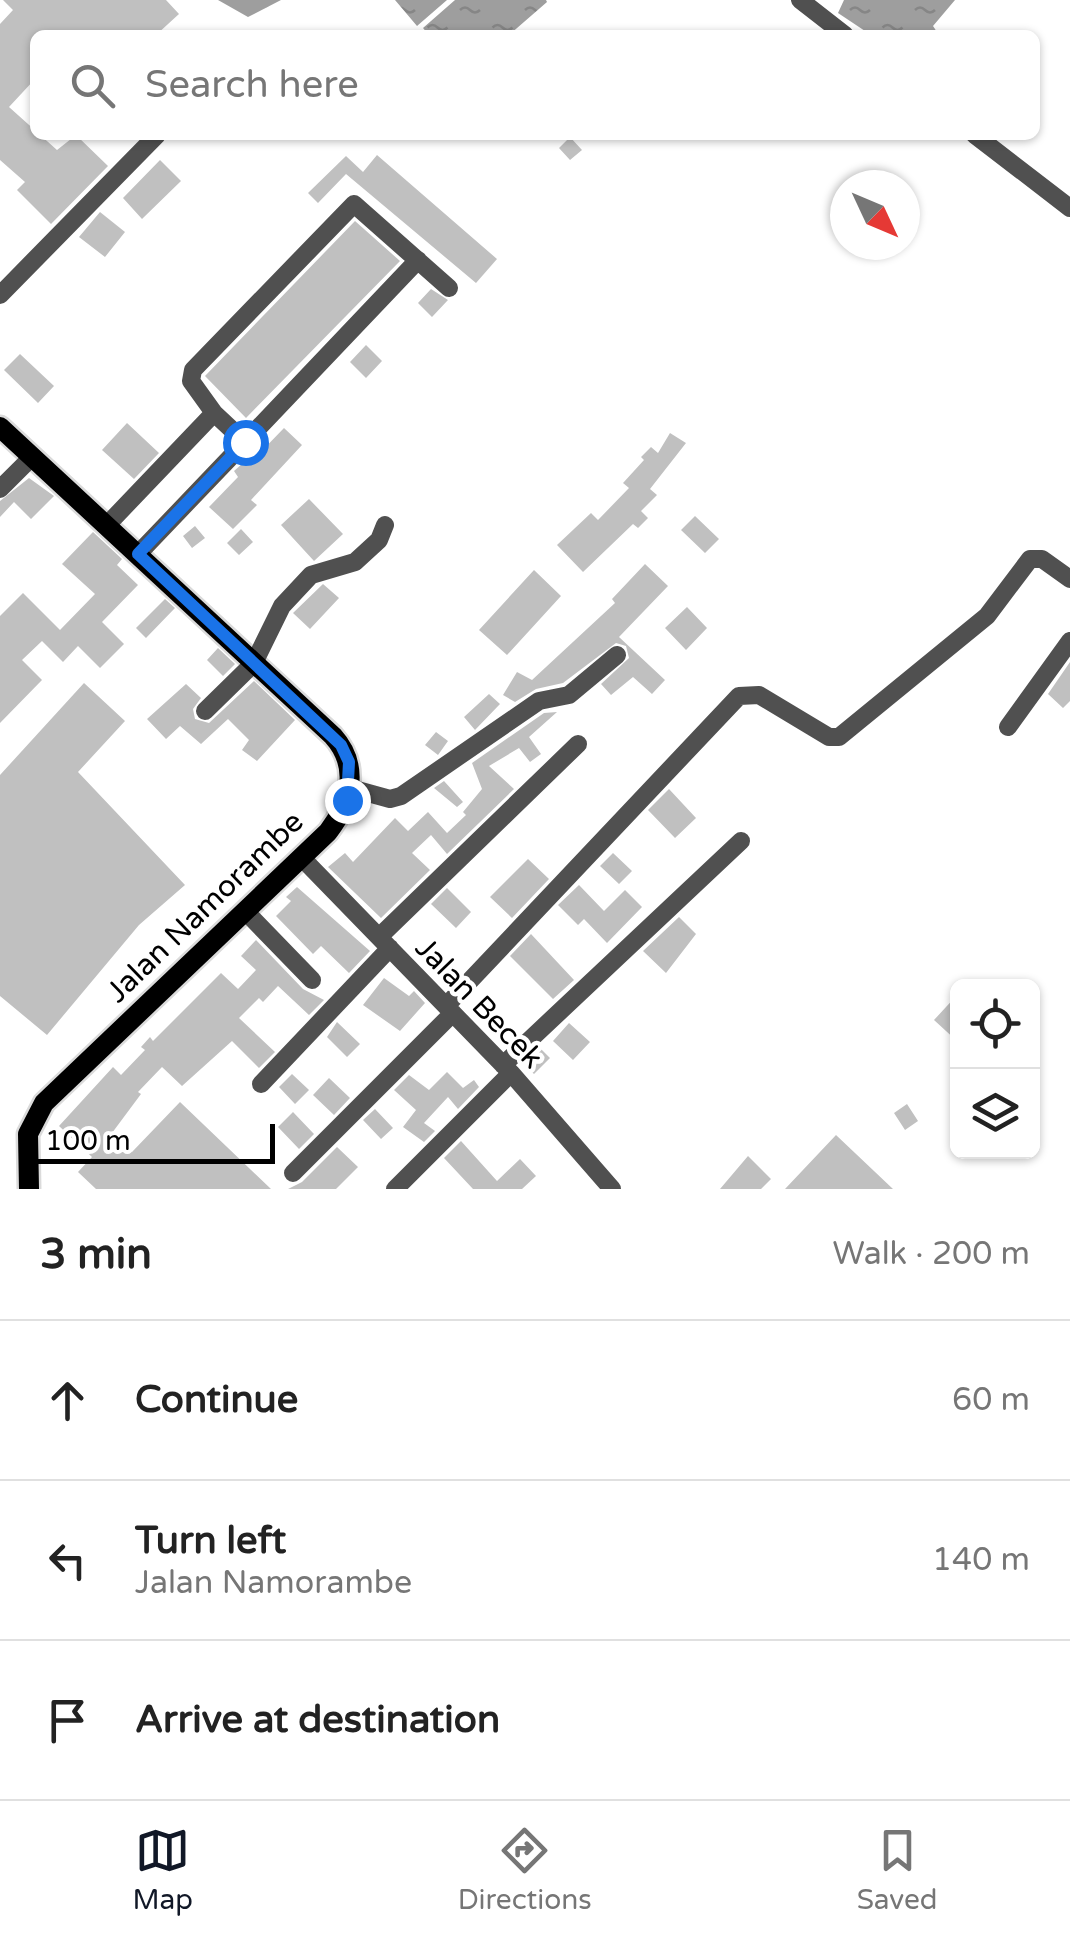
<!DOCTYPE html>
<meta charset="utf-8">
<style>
body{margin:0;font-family:"Varela Round",sans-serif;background:#f6f6f6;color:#222}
.controls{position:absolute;right:30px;bottom:30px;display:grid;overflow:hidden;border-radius:15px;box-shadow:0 2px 8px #0004}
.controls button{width:90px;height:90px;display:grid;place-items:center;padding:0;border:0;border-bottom:2px solid #e0e0e0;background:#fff;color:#222;font:50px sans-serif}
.compass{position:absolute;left:830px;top:170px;width:90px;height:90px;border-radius:50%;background:#fff;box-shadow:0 2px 8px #0004;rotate:134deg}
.scale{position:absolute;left:30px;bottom:25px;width:245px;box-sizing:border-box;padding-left:10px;border:5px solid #000;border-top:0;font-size:28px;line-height:35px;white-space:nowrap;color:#000;-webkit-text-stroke:8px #fff;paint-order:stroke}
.stop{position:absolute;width:30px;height:30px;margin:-22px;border:8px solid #1a73e8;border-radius:50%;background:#fff}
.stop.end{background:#1a73e8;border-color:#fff;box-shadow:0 2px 10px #0008}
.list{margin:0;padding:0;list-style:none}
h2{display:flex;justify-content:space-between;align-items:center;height:130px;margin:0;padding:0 40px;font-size:42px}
h2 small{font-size:32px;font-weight:400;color:#767676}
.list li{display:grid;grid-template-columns:65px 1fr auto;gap:30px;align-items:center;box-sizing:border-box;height:160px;padding:0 40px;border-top:2px solid #e0e0e0}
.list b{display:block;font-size:38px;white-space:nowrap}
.list p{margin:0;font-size:32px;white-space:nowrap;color:#767676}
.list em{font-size:32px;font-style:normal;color:#767676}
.icon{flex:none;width:55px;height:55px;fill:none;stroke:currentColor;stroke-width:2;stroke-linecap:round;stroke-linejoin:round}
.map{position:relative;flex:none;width:1070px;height:1189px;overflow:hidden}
.search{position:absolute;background:#fff;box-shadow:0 2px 8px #0004;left:30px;right:30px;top:30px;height:110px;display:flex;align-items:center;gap:25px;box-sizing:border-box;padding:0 35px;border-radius:15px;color:#767676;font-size:38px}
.sheet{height:610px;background:#fff}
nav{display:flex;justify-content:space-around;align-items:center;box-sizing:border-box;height:140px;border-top:2px solid #e0e0e0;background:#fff;font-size:28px;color:#767676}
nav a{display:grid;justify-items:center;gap:5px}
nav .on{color:#111827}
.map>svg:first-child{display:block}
.water{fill:url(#water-ripples)}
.building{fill:#c0c0c0}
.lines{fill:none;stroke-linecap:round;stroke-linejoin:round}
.major-casing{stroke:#dbdbdb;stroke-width:25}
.minor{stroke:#505050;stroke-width:18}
.major{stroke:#000;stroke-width:20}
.route{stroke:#1a73e8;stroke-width:12}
.labels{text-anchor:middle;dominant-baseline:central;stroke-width:9;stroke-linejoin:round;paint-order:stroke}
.street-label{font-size:30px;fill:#000;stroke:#fff}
</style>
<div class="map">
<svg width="1070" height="1189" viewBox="0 0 1070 1189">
<defs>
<pattern id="water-ripples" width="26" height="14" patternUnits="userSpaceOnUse" patternTransform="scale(2.5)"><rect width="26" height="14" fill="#9e9e9e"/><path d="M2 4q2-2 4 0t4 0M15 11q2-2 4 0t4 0" fill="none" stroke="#868686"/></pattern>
</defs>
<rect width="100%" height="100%" fill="#fff"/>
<path class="water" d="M 218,0 L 281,0 L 248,17 Z
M 395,0 L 447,0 L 417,26 Z
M 455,0 L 546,0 L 547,2 L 509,35 L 429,35 L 423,28 Z
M 844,0 L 955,0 L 933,26 L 939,35 L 871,35 L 838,13 Z"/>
<path class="building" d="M 3,0 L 166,0 L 179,14 L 156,35 L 35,35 L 35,79 L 9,107 L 57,150 L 76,135 L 108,166 L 51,224 L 17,190 L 25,182 L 0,160 L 0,24 L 13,10 Z
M 570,137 L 582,150 L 570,160 L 559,148 Z
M 377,155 L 497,259 L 476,283 L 346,174 L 318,203 L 308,193 L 346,156 L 363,172 Z
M 160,160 L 181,181 L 142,219 L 123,198 Z
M 100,212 L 125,232 L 105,257 L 79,237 Z
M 355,221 L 400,261 L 246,418 L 205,376 Z
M 431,289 L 448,300 L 432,317 L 418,303 Z
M 366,345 L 382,361 L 366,378 L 350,362 Z
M 20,354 L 54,386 L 38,403 L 4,370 Z
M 127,423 L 159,453 L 134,479 L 102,450 Z
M 284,428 L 302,445 L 251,500 L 257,505 L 233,529 L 209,507 L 238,477 L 234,471 L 252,455 L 255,458 Z
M 670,433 L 686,443 L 650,489 L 657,495 L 641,511 L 648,518 L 638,528 L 633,524 L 583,572 L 557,545 L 591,513 L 598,520 L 629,488 L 623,483 L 644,460 L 641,457 L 651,447 L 658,453 Z
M 29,478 L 54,496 L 31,519 L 14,502 L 0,517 L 0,501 Z
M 309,499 L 343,534 L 314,561 L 281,525 Z
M 695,516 L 719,539 L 705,553 L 681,530 Z
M 195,526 L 205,538 L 192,548 L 183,536 Z
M 241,529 L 253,542 L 239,555 L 227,543 Z
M 93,532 L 122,559 L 117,565 L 138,585 L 102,622 L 124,644 L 100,668 L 78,646 L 63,662 L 42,641 L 22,660 L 42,680 L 0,723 L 0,616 L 23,593 L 60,630 L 95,594 L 62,564 Z
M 645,564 L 668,586 L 619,637 L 665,680 L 652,694 L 633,677 L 611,695 L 601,684 L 629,658 L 626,646 L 616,643 L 563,683 L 536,689 L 515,702 L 503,695 L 517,672 L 532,680 L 615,603 L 612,599 Z
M 534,570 L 561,596 L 507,655 L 479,630 Z
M 323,584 L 339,598 L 310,629 L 293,613 Z
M 165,599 L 175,608 L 146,638 L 136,628 Z
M 687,607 L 707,628 L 686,650 L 665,628 Z
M 218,648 L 235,664 L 223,676 L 207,660 Z
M 1070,662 L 1070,701 L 1063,708 L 1048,694 Z
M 254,681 L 295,720 L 257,761 L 242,750 L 249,740 L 228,719 L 201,744 L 180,726 L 166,739 L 147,719 L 186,684 L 201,698 L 193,709 L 195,719 L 209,723 Z
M 84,683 L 125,721 L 78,772 L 185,885 L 139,925 L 47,1035 L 0,996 L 0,775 Z
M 489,694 L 500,704 L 475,730 L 464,717 Z
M 557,712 L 529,737 L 541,754 L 530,762 L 519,748 L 489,766 L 514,789 L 447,854 L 431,835 L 412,853 L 430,870 L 381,918 L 328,867 L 345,853 L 353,862 L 395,818 L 408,831 L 428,812 L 447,833 L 466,815 L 463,812 L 482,789 L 472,763 L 544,713 Z
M 436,732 L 448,741 L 438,755 L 425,745 Z
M 444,781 L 463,802 L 457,807 L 434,788 Z
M 669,789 L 696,818 L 675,838 L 648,810 Z
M 613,853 L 632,871 L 619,884 L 600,866 Z
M 528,859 L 549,879 L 512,918 L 490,897 Z
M 579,885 L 604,911 L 625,890 L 642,907 L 607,943 L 584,919 L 578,925 L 558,905 Z
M 297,887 L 370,951 L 349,973 L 321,946 L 313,954 L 276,916 L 291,901 L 286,897 Z
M 447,888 L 471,912 L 456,928 L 431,904 Z
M 679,917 L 696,934 L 666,973 L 643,951 Z
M 531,934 L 574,980 L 553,999 L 510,956 Z
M 256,940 L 303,989 L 324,1000 L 309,1015 L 278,986 L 263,1002 L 259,998 L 239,1018 L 275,1052 L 259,1068 L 232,1041 L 182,1086 L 162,1067 L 138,1092 L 141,1094 L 112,1133 L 132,1152 L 180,1102 L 271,1189 L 96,1189 L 78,1172 L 92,1157 L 59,1126 L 113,1067 L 121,1075 L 145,1050 L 141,1047 L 150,1037 L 153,1041 L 221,973 L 238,989 L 256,970 L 241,956 Z
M 384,978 L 409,996 L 414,991 L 425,1003 L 400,1031 L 363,1005 Z
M 958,994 L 958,1042 L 934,1020 Z
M 337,1022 L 360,1044 L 347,1057 L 327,1037 Z
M 569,1023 L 590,1042 L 573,1060 L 553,1041 Z
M 540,1048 L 550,1058 L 534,1074 L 523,1063 Z
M 447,1072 L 463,1088 L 474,1080 L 479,1087 L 458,1109 L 448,1097 L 424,1123 L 435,1131 L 424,1142 L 403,1127 L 416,1110 L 394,1090 L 409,1075 L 429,1090 Z
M 292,1074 L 309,1090 L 295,1104 L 279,1087 Z
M 329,1078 L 350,1098 L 334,1115 L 313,1095 Z
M 907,1104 L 918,1121 L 905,1130 L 894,1113 Z
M 375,1109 L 393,1128 L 381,1139 L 363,1120 Z
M 293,1112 L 314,1134 L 299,1149 L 278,1127 Z
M 836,1135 L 893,1189 L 785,1189 Z
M 461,1141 L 497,1181 L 520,1159 L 536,1176 L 522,1189 L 473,1189 L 444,1158 Z
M 337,1147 L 358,1167 L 336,1189 L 288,1189 L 302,1182 Z
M 748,1156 L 771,1179 L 761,1189 L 720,1189 Z"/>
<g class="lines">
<g class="major-casing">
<path id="major" d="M 0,427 L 333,736 C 360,766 351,802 328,832 L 44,1103 L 28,1134 L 29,1189"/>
</g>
<path class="minor" d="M 800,0 L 845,35
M 975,135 L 1070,208
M 418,260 L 245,442 L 214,413 L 191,381 L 193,370 L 354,204 L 449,288
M 0,295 L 157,135
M 0,489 L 32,457
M 107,525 L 214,413
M 138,554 L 245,442
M 205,711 L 254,663 L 282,606 L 311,575 L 355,562 L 379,540 L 385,525
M 1008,727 L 1070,641
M 350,788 L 390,799 L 401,796 L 539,701 L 569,695 L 617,655
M 302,858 L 511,1073 L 612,1189
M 246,912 L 312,980
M 379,937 L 578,744
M 446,1006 L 739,696 L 759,695 L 829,737 L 839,737 L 987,616 L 1030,559 L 1042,559 L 1070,579
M 503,1065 L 741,841
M 261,1084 L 390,948
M 293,1173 L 453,1013
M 395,1189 L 511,1073"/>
<use href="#major" class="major"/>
</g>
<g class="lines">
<path class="route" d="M 245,442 L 138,554 L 341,745 L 349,762 L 347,800"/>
</g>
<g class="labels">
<g class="street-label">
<text transform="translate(205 907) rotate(-44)">Jalan Namorambe</text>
<text transform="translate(479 1003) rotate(46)">Jalan Becek</text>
</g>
</g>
</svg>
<div class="controls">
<button><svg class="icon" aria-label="locate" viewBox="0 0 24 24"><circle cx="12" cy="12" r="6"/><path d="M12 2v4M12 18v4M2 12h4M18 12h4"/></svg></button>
<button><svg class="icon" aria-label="layers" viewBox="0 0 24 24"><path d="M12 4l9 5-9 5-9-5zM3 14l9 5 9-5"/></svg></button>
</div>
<svg class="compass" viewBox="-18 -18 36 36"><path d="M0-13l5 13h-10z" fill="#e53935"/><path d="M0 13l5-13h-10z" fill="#767676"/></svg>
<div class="scale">100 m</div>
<div class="stop" style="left:245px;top:442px"></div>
<div class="stop end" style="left:347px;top:800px"></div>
<div class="search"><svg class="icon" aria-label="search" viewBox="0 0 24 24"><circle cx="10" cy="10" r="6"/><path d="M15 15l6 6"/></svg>Search here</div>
</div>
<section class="sheet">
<h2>3 min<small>Walk · 200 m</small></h2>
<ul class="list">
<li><svg class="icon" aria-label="ahead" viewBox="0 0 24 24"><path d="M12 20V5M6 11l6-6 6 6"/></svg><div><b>Continue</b></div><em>60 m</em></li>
<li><svg class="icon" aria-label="left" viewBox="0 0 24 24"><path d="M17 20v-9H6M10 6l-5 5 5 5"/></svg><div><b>Turn left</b><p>Jalan Namorambe</p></div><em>140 m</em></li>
<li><svg class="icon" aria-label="arrive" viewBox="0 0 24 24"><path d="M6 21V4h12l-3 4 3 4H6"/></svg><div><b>Arrive at destination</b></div></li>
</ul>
</section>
<nav>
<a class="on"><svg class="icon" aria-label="map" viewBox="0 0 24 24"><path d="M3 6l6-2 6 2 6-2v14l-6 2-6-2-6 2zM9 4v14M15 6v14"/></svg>Map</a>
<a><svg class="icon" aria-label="directions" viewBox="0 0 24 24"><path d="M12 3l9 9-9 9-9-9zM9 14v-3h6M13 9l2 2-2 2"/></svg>Directions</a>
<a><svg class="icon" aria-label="saved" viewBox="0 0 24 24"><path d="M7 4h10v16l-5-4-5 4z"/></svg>Saved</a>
</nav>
